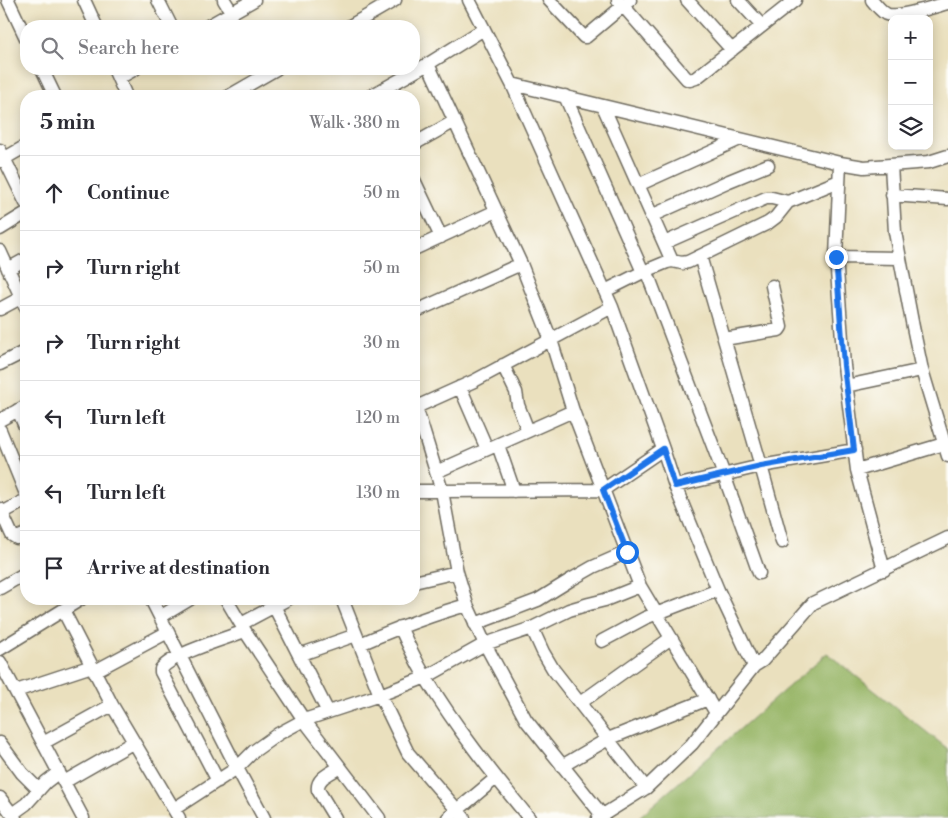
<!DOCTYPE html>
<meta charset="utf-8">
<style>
body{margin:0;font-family:"Libre Bodoni",serif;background:#f2f2f3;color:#2b2b33}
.controls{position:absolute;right:15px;top:15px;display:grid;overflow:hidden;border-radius:10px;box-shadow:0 2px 12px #0003}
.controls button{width:45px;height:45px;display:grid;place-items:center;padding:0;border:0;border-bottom:1px solid #e1e1e2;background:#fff;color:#2b2b33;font:25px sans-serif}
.stop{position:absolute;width:15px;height:15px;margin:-11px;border:4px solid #1a73e8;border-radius:50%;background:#fff}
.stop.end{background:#1a73e8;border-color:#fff;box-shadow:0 1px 5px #0008}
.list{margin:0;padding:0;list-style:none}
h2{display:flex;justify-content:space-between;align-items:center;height:65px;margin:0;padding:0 20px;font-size:21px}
h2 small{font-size:16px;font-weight:400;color:#7c7c81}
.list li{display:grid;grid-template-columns:32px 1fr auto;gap:15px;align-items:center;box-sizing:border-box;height:75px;padding:0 20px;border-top:1px solid #e1e1e2}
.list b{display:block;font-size:19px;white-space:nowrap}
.list em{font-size:16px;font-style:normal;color:#7c7c81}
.icon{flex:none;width:28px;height:28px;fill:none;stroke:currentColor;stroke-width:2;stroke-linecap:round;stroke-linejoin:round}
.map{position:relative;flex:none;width:948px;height:818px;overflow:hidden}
.search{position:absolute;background:#fff;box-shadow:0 2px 12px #0003;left:20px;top:20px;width:400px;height:55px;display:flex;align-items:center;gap:12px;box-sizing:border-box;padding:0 18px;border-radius:20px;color:#7c7c81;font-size:19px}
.panel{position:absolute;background:#fff;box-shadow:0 2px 12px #0003;left:20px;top:90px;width:400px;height:515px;border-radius:20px}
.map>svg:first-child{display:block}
.forest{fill:#98b668;stroke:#62704a}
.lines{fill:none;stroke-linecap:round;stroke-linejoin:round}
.minor-casing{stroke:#6e6a5e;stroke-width:15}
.minor{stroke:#fff;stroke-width:12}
.route{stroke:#1a73e8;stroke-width:6}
</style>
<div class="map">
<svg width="948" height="818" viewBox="0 0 948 818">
<rect width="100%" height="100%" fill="#fdfcf7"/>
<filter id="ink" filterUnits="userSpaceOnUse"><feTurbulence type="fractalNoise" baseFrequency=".02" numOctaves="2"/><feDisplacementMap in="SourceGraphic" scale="10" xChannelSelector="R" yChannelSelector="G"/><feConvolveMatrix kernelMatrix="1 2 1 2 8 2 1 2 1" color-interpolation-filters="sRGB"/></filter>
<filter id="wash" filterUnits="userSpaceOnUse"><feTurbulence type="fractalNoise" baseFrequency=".0096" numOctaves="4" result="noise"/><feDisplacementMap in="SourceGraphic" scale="20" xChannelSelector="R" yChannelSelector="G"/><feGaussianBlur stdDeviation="1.12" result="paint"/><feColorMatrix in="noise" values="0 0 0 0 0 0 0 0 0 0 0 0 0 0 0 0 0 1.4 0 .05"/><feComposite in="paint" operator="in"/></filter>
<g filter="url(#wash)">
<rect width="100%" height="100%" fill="#eae0be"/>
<path class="forest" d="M 827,653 L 948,749 L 948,818 L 638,818 Z"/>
</g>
<g filter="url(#ink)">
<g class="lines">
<g class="minor-casing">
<path id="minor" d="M 8,0 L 26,38
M 84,0 L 96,26
M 158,0 L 171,26
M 224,0 L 232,13
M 549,0 L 584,37 L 586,37 L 630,0
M 618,0 L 687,79 L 690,80 L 696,78 L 795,0
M 687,0 L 732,50
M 738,0 L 762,26
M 872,0 C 876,5 881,11 886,14 C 896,19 936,6 948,3
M 208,26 L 254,0
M 350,26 L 395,0
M 484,29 L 428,64 L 521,264 L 551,340 L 573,411 L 640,586 L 716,713
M 42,69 L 55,96
M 114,69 L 126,96
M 119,78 L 135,69
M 512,84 L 840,163 L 864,167 L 929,162 L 948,156
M 229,96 L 276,69
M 371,96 L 428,64
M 565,96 L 643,272
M 603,106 L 672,261
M 414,144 L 455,121
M 0,150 L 26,203
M 0,161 L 26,146
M 840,163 L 836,257 L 844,366 L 857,470 L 884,570
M 891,165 L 895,232 L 913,327 L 922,370 L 948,456
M 414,180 L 441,237
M 638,185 L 740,139
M 892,195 L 948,199
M 651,216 L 729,181 L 768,165
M 0,229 L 26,213
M 664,243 L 766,198 L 772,198 L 788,202
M 414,249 L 496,211
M 0,251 L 26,308
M 700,256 L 761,466 L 782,542
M 836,257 L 900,258
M 8,269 L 26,259
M 646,270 L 724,475 L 759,573
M 605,291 L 643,272 L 667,262 L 672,261 L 682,263 L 688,262 L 768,223 L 776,217 L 788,202 L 839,181
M 612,307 L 663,449
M 0,309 L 26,295
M 414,312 L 521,264
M 724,339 L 779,330 L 781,327 L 772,286
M 0,364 L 26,351
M 503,365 L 516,392 L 518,405 L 528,431
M 846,386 L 922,370
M 460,387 L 487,449
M 416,407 L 442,491 L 603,490 L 663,449 L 675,486 L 761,466 L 855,450
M 414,408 L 474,381 L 612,307 L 512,84 L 469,0
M 18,410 L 26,429
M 0,420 L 26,406
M 0,430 L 26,494
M 498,445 L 514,491
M 857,470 L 944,444
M 436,472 L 573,411
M 675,486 L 718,590 L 754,666
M 414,491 L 442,491 L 457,572 L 467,605 L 485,644 L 526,720 L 602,815
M 0,509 L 12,535 L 17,538 L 26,534
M 2,513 L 26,500
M 414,582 L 457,572
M 0,588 L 26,573
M 151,599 L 237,768 L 264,818
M 226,599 L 245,631 L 304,720 L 380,695 L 426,677 L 485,644 L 532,628 L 569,610 L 589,604 L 605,600 L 640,586
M 342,599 L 380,695 L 408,753 L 464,818
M 274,606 L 328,712
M 63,610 L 112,705 L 179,818
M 160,617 L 190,599
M 241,624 L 288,599
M 475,624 L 538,600 L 572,579 L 593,567 L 627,552
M 400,627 C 408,644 416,662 426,678 C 456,728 492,773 529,818
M 532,628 L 543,652 L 553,669 L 646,788
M 602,641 L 645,618 L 718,590
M 360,644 C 395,629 430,615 467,605
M 0,649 L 81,599
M 299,655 L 356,635
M 0,662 L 83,818
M 95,671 L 168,632
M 16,691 L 92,666
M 580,703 L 671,638
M 0,743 L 22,773 L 39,790
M 43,743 L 112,705
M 562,766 L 608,739 L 708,699
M 218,781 L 161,672 L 161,669 C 174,653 224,639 245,631
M 64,782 L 134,742
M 0,798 L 15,818
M 174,809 L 237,768 L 254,751 L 278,734 L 304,720 L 379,818
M 12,814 L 26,804 L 46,782 L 59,772
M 335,818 L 318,790 C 316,778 331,773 340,767
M 448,818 L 496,778
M 598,818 L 646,788 L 692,744 L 754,666 L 762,661 L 813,603 L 948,538"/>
</g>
<use href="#minor" class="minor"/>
</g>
</g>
<g class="lines" filter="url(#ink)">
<path class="route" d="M 627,552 L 603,490 L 663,449 L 675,486 L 761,466 L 854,450 L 844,366 L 836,257"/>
</g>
</svg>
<div class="controls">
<button>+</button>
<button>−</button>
<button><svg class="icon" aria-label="layers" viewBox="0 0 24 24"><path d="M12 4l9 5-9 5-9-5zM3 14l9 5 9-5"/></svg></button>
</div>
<div class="stop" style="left:627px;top:552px"></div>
<div class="stop end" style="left:836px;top:257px"></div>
<div class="search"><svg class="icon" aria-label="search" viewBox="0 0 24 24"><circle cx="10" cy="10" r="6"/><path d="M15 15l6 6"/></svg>Search here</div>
<section class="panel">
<h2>5 min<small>Walk · 380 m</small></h2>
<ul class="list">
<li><svg class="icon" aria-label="ahead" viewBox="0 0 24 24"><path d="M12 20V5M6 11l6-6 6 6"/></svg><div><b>Continue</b></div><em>50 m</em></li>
<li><svg class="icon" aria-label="right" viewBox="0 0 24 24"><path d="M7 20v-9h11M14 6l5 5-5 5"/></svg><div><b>Turn right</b></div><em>50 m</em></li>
<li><svg class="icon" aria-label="right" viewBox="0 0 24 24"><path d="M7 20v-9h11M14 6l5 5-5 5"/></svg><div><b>Turn right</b></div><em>30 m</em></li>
<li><svg class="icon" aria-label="left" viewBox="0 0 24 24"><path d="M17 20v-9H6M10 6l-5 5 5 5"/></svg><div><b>Turn left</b></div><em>120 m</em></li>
<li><svg class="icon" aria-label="left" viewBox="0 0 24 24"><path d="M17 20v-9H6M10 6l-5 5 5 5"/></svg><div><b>Turn left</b></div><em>130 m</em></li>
<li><svg class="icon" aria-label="arrive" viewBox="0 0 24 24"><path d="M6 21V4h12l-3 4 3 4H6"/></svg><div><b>Arrive at destination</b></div></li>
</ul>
</section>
</div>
